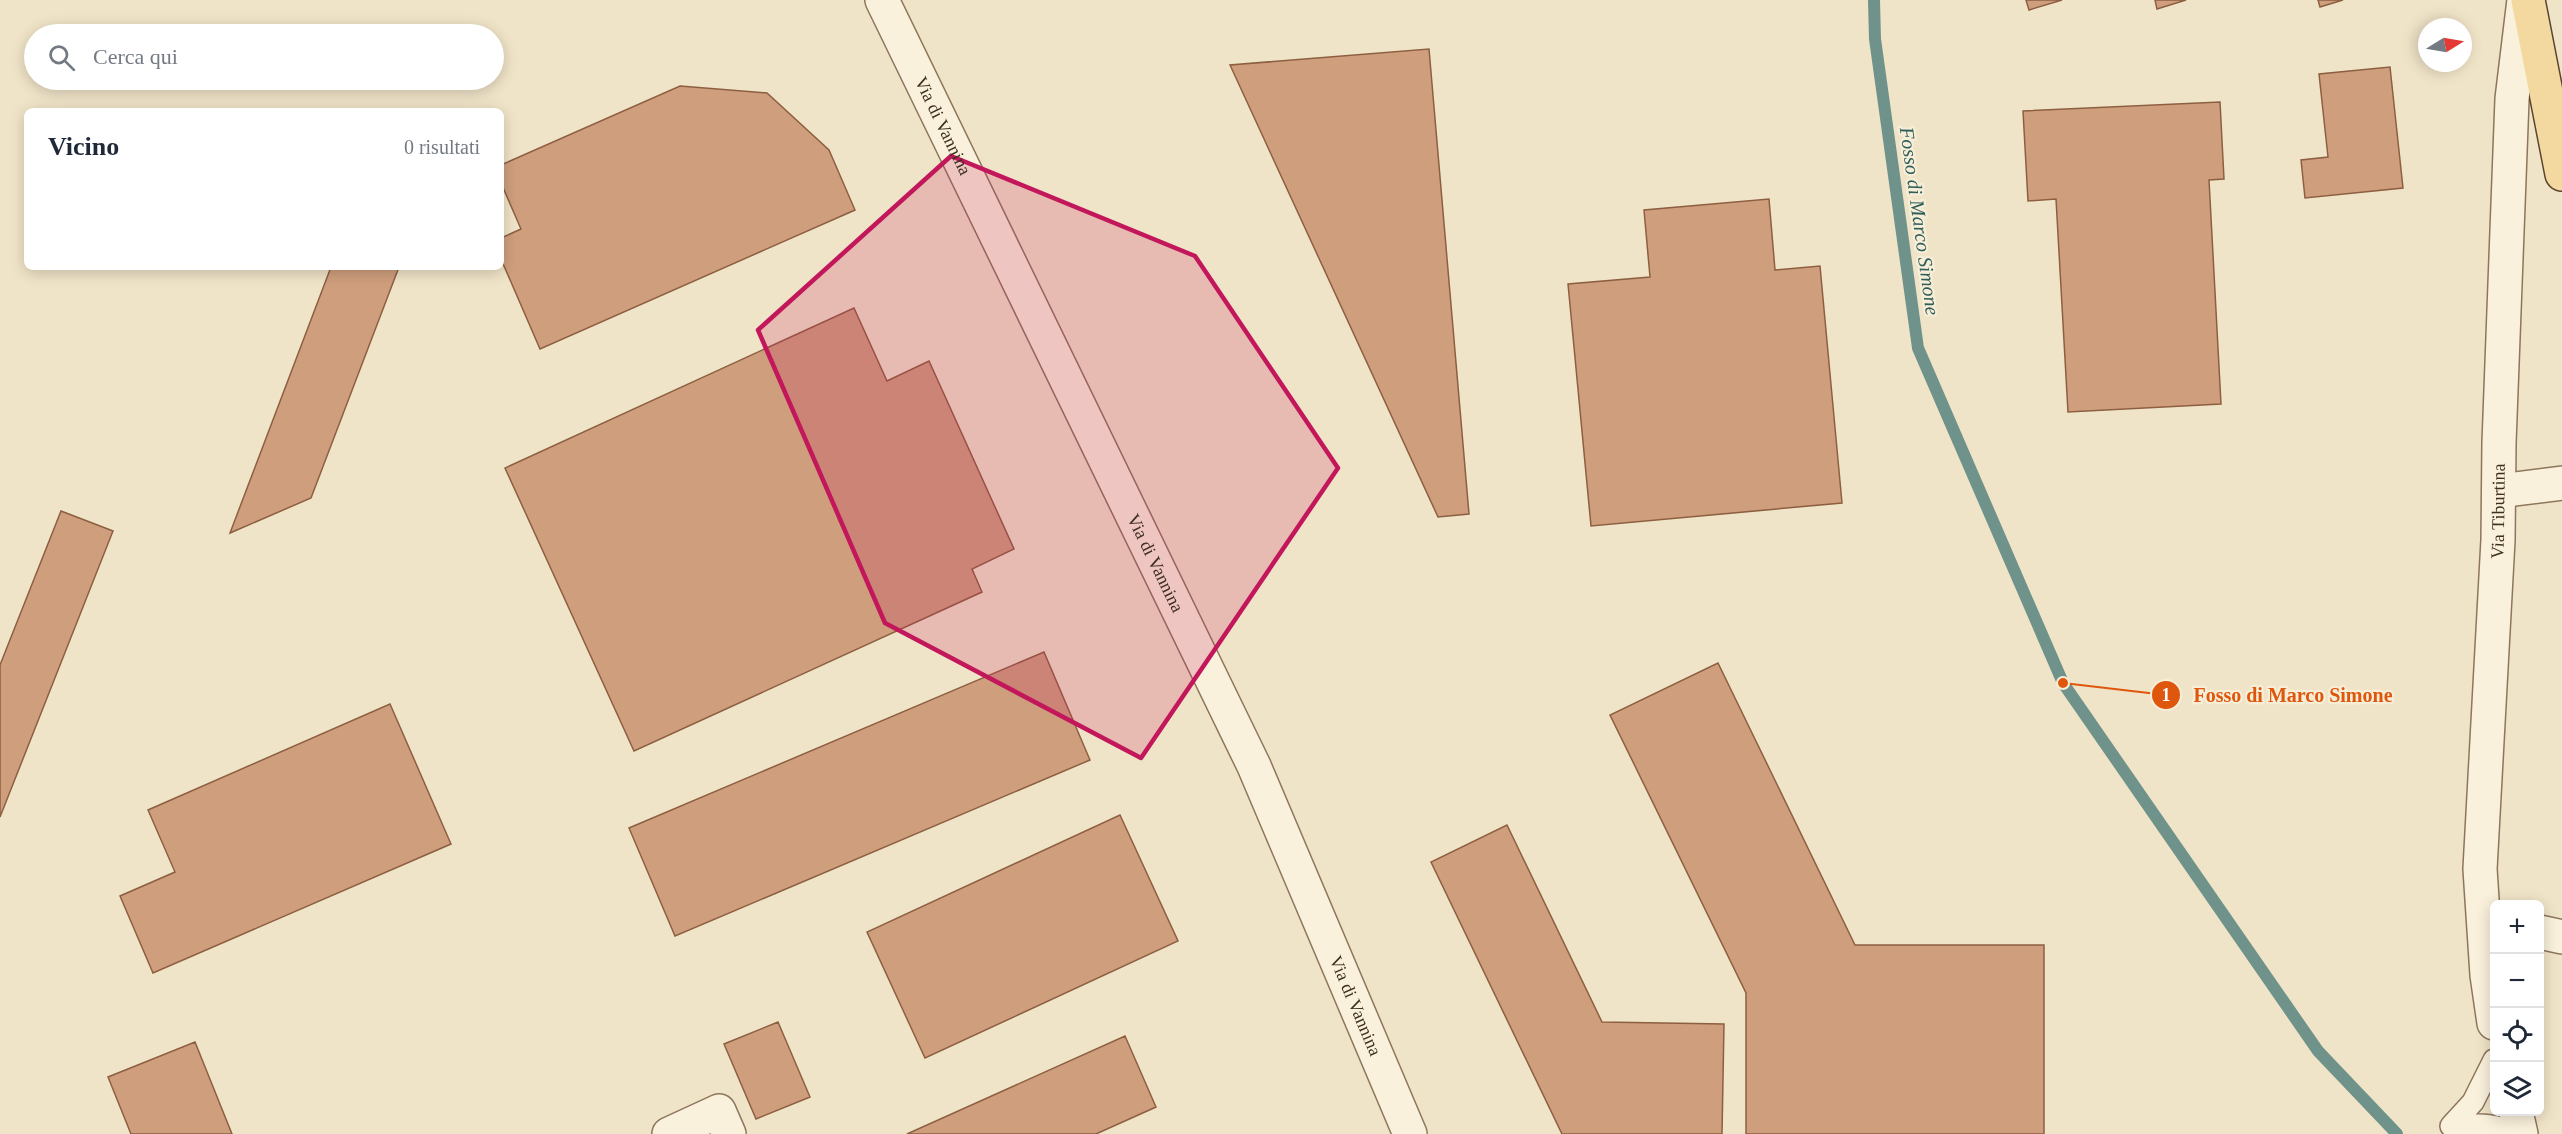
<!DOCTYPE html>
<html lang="it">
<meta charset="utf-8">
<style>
body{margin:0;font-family:Georgia,serif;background:#f6f6f7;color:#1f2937}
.controls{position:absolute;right:18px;bottom:18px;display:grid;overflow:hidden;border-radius:9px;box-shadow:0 3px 15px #0003}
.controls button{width:54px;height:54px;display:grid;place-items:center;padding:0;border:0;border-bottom:2px solid #e0e1e3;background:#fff;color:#1f2937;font:30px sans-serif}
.compass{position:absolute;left:2418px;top:18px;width:54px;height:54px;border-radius:50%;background:#fff;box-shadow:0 3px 15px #0003;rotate:79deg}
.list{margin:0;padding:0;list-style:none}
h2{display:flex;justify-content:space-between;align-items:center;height:78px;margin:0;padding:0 24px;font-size:26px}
h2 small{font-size:20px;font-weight:400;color:#747a83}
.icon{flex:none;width:33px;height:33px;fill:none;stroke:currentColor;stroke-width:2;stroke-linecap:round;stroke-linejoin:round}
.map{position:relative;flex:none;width:2562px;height:1134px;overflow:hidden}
.search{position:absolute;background:#fff;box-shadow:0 3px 15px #0003;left:24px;top:24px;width:480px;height:66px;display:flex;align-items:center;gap:15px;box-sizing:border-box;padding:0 21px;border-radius:33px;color:#747a83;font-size:22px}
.panel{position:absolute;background:#fff;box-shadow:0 3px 15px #0003;left:24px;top:108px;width:480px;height:162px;border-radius:9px}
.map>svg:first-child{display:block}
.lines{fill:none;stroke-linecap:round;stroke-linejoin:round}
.stream{stroke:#6f938a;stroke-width:12}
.building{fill:#cf9f7d;stroke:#8d5f41;stroke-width:1.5}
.service-casing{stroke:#8d765c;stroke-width:24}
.minor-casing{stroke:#8d765c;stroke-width:36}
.primary-casing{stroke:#5b4430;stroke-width:36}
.service{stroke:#faf1dc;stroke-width:21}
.minor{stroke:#faf1dc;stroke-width:33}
.primary{stroke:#f3d9a0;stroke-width:33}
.marked{fill:#c2185b;fill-opacity:0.2;stroke:#c2185b;stroke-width:4.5;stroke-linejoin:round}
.labels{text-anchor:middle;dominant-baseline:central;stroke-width:4.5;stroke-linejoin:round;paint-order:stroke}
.street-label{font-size:18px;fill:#3d2e20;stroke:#f7eed8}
.water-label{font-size:20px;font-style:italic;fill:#2f5d5a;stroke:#f7eed8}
.leader{fill:none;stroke:#df570d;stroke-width:2}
.callout-dot{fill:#df570d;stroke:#f7eed8;stroke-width:2}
.mark-label{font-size:18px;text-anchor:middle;font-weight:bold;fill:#fff}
.callout-label{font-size:20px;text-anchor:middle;font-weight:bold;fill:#df570d;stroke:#f7eed8;stroke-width:4.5;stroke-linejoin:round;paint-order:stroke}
</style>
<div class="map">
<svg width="2562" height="1134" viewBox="0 0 2562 1134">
<rect width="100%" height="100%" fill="#f0e4c8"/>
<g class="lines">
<path class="stream" d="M 1874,0 L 1875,39 L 1918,348 L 2063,683 L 2318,1051 L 2397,1134"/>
</g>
<path class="building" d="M 2026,0 L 2062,0 L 2029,10 Z
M 2155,0 L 2186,0 L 2157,9 Z
M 2318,0 L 2343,0 L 2320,7 Z
M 1429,49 L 1469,514 L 1438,517 L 1230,65 Z
M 2390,67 L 2403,188 L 2305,198 L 2301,160 L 2328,157 L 2319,74 Z
M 680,86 L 767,93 L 829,150 L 855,210 L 540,349 L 501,259 L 501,238 L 521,229 L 501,183 L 501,165 Z
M 2220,102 L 2224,179 L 2209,180 L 2221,404 L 2068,412 L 2056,199 L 2028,201 L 2023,111 Z
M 1769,199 L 1775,270 L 1820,266 L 1842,503 L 1591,526 L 1568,284 L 1650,277 L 1644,210 Z
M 331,267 L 399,267 L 311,498 L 230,533 Z
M 854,308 L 887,381 L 929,361 L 1014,549 L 972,569 L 982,592 L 634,751 L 505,468 Z
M 61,511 L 113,531 L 0,817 L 0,665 Z
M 1044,652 L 1090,760 L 675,936 L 629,828 Z
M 1718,663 L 1855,945 L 2044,945 L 2044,1134 L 1746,1134 L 1746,993 L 1610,715 Z
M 390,704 L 451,844 L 153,973 L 120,896 L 175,872 L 148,810 Z
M 1120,815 L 1178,941 L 925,1058 L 867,932 Z
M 1507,825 L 1602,1022 L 1724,1024 L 1722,1134 L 1562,1134 L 1431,862 Z
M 778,1022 L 810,1097 L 756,1119 L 724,1044 Z
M 1125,1036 L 1156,1107 L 1096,1134 L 907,1134 Z
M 195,1042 L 232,1134 L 131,1134 L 108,1077 Z"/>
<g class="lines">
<g class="service-casing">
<path id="service" d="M 2494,1060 L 2473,1102 L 2451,1126 C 2468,1126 2498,1121 2510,1134"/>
</g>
<g class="minor-casing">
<g id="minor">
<path id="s1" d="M 882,0 L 1254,766 L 1410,1134"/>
<path d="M 2499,491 L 2562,483"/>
<path d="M 2540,932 L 2562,937"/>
<path id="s2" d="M 2494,1023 L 2487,975 L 2480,869 L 2498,540 L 2499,443 L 2512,99 L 2524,0"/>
<path d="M 2516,1112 L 2521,1134"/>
<path d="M 669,1134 L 719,1111 L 729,1134"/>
</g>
</g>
<g class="primary-casing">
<path id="primary" d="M 2528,0 L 2562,174"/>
</g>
<use href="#service" class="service"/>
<use href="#minor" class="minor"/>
<use href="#primary" class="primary"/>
</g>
<path class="marked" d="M 951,156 L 1195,256 L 1338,468 L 1141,758 L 885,623 L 758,330 Z"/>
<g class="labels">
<g class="street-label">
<text stroke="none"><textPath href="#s1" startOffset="140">Via di Vannina</textPath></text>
<text stroke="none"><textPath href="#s2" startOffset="513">Via Tiburtina</textPath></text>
<text stroke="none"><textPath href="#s1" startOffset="626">Via di Vannina</textPath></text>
<text stroke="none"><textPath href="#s1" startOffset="1112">Via di Vannina</textPath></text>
</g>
<g class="water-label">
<text transform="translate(1920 221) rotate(82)">Fosso di Marco Simone</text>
</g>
</g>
<path class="leader" d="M2063 683L2166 695"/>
<g class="callout-dot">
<circle cx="2063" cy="683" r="6"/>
<circle cx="2166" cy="695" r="15"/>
</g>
<g class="mark-label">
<text x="2166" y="701">1</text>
</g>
<g class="callout-label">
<text x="2293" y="702">Fosso di Marco Simone</text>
</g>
</svg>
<div class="controls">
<button>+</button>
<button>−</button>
<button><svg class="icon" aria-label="locate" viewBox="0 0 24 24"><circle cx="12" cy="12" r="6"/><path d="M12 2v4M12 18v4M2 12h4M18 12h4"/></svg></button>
<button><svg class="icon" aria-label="layers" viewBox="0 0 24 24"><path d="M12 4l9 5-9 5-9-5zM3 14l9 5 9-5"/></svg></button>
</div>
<svg class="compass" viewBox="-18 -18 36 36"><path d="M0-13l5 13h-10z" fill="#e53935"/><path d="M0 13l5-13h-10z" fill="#747a83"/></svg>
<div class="search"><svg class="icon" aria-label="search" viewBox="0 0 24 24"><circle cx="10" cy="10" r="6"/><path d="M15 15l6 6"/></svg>Cerca qui</div>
<section class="panel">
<h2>Vicino<small>0 risultati</small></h2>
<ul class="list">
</ul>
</section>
</div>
